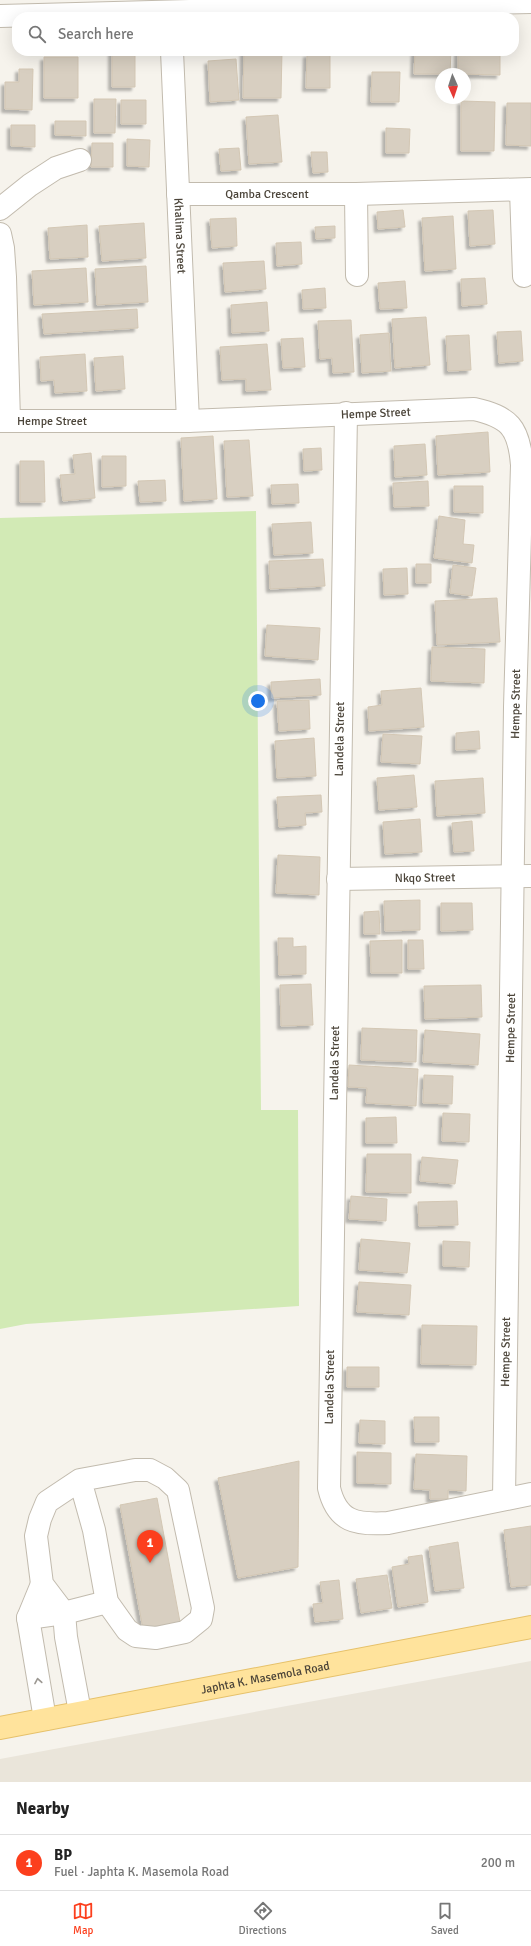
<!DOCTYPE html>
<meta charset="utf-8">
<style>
body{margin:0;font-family:Signika,sans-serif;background:#f2f2f2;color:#222}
.compass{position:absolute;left:435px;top:68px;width:36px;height:36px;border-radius:50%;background:#fff;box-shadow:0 4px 16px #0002;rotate:177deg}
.you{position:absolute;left:258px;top:701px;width:14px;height:14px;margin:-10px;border:3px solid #fff;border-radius:50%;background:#1a73e8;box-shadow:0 0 0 6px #1a73e833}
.badge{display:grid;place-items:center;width:26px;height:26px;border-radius:50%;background:#fc3f1d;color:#fff;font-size:13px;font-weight:700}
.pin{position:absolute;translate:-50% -33px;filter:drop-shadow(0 1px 2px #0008)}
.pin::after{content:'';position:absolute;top:21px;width:14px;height:12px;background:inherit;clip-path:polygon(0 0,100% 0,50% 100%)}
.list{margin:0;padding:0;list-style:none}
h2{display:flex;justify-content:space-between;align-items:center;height:52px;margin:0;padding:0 16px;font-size:17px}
h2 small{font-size:13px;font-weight:400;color:#767676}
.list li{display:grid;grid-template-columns:26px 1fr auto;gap:12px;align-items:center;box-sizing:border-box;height:56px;padding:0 16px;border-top:1px solid #e0e0e0}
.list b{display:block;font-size:15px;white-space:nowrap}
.list p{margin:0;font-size:13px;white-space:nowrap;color:#767676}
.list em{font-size:13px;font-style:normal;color:#767676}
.icon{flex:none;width:22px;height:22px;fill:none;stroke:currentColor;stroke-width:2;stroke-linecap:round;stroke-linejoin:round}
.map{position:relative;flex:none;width:531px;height:1782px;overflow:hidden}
.search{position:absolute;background:#fff;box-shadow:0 4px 16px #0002;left:12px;right:12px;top:12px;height:44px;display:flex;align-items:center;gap:10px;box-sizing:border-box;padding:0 14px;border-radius:16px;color:#767676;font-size:15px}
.sheet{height:108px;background:#fff}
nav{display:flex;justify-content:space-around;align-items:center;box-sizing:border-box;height:56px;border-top:1px solid #e0e0e0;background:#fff;font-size:11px;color:#767676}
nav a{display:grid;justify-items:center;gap:2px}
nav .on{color:#fc3f1d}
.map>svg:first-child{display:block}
.residential{fill:#eae5da}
.green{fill:#d2eab5}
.building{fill:#d8cfc1;stroke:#d3c7b4;filter:url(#shadow)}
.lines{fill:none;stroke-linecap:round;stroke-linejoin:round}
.minor-casing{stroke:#c2bbae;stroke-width:24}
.major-casing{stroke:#e6c16a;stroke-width:24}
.minor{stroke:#fff;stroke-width:22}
.major{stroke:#ffe39c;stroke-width:22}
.oneway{stroke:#9c9892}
.labels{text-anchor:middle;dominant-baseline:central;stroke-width:3.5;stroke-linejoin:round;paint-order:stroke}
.street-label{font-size:12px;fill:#4b4439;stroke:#fff}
</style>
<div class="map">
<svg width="531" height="1782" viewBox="0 0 531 1782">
<defs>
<filter id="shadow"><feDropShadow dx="-3.5" dy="3.5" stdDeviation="1" flood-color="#0004"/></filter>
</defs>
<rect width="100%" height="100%" fill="#f6f3ec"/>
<path class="residential" d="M 531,1661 L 531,1782 L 0,1782 L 0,1759 Z"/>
<path class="green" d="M 256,511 L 261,1110 L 298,1110 L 299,1306 L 26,1324 L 0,1329 L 0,518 Z"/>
<path class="building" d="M 112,51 L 135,52 L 135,87 L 112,87 Z
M 244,51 L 282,51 L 281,98 L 243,98 Z
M 415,51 L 451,51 L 450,74 L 414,74 Z
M 458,51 L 500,51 L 500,75 L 458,74 Z
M 307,54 L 330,54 L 330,88 L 306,88 Z
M 44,57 L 78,57 L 78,98 L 44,98 Z
M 236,59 L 239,100 L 210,102 L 208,61 Z
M 19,69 L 33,69 L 32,110 L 5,109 L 5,82 L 19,82 Z
M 372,72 L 400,72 L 399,102 L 371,102 Z
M 94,99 L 116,99 L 115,133 L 94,133 Z
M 121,100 L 146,100 L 146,124 L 121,124 Z
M 461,101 L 495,102 L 494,151 L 461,151 Z
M 507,103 L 531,103 L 531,146 L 506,145 Z
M 278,115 L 282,162 L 249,164 L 246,117 Z
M 55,121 L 86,121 L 86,136 L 55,135 Z
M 11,125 L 35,125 L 35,147 L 11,146 Z
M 386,128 L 410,129 L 409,153 L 386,153 Z
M 127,139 L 150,140 L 149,167 L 127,166 Z
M 92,143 L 113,143 L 113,167 L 91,167 Z
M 239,148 L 241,170 L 221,171 L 219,149 Z
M 311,152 L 327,152 L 328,172 L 313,173 Z
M 403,210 L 405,227 L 378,229 L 377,212 Z
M 493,210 L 495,244 L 470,246 L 468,211 Z
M 453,216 L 456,269 L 425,271 L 422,218 Z
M 236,218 L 237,246 L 212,248 L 210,219 Z
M 144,223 L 146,258 L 102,261 L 99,226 Z
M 87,225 L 88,257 L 50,259 L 48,228 Z
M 335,226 L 335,238 L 316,239 L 315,227 Z
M 301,242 L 302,264 L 277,266 L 276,243 Z
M 264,261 L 266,289 L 225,292 L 223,263 Z
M 146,266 L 148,302 L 97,305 L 95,269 Z
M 86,268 L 88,302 L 34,305 L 32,271 Z
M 485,278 L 487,304 L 462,306 L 461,279 Z
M 405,281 L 407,308 L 380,309 L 378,283 Z
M 325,288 L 326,308 L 303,309 L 302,290 Z
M 267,302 L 269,331 L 232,333 L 231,305 Z
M 137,309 L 138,328 L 44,334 L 42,314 Z
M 426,317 L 430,365 L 395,368 L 392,319 Z
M 351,320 L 354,372 L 333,373 L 332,358 L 320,359 L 318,321 Z
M 521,331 L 523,361 L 499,363 L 497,332 Z
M 389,333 L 391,371 L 362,373 L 360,335 Z
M 469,335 L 471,370 L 448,371 L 446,336 Z
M 303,338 L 305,367 L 283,368 L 281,339 Z
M 267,344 L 271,390 L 246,391 L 246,379 L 222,380 L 220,347 Z
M 85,354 L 87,391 L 55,393 L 54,380 L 41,381 L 40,357 Z
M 123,356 L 125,389 L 96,391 L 94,358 Z
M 488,432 L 490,472 L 438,475 L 436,436 Z
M 213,436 L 217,499 L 184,501 L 181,438 Z
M 249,440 L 253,496 L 227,497 L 224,441 Z
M 425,444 L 427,475 L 395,477 L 394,446 Z
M 321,448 L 322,470 L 304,471 L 303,449 Z
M 91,453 L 95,498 L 63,501 L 60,475 L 75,474 L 73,455 Z
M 102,456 L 126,456 L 126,486 L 102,487 Z
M 20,461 L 44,461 L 45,502 L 20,502 Z
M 165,480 L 166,501 L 140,502 L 138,481 Z
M 428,481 L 429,506 L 394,507 L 393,483 Z
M 298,484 L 299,503 L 272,504 L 271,485 Z
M 454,486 L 483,486 L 483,513 L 454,512 Z
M 439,516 L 465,520 L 463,544 L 474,545 L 472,563 L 434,558 Z
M 311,522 L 313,553 L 274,555 L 272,524 Z
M 323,559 L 325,586 L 270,589 L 269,561 Z
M 416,564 L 431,564 L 431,583 L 416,583 Z
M 453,565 L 476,568 L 472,596 L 450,593 Z
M 407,568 L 408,594 L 384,595 L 383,569 Z
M 497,598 L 500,642 L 437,645 L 435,601 Z
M 267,625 L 320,628 L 318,660 L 265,656 Z
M 432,647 L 485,649 L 484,683 L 431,681 Z
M 320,679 L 321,695 L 272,698 L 271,682 Z
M 421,688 L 424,727 L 369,731 L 368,707 L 382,705 L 381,691 Z
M 309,700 L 310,729 L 279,731 L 277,701 Z
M 479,731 L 480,749 L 456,750 L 456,733 Z
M 383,734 L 422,736 L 420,764 L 381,762 Z
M 314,738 L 316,776 L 277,778 L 275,741 Z
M 414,775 L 417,807 L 379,810 L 377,778 Z
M 483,778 L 485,813 L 437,816 L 435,781 Z
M 321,795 L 322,812 L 305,813 L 306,825 L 279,827 L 277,797 Z
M 420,819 L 422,852 L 385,854 L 383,822 Z
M 472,821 L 474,851 L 454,852 L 452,823 Z
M 278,855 L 320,857 L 319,895 L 276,893 Z
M 420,900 L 420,930 L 385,931 L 384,901 Z
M 441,903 L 472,903 L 473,930 L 441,931 Z
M 379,911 L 380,934 L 364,934 L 364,912 Z
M 278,938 L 293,938 L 293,947 L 306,946 L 306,974 L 279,975 Z
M 402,940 L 402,973 L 371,973 L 370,941 Z
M 408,940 L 423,940 L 424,969 L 408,969 Z
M 311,984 L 313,1025 L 281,1026 L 280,985 Z
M 481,985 L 482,1017 L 425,1019 L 424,986 Z
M 362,1028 L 417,1030 L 416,1062 L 361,1060 Z
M 425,1030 L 480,1034 L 478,1065 L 423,1062 Z
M 349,1065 L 418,1069 L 416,1106 L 366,1103 L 367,1088 L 348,1087 Z
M 424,1075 L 453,1076 L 452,1104 L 423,1103 Z
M 443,1113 L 470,1114 L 469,1142 L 442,1141 Z
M 396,1117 L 397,1143 L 366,1143 L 366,1118 Z
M 367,1154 L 411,1154 L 411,1193 L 366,1192 Z
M 422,1157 L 458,1160 L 455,1184 L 420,1181 Z
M 351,1196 L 387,1199 L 386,1221 L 349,1219 Z
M 457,1201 L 458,1225 L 419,1226 L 418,1202 Z
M 361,1239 L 410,1243 L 407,1273 L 359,1270 Z
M 443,1241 L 470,1242 L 469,1267 L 443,1266 Z
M 359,1282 L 411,1285 L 409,1315 L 357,1312 Z
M 422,1325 L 477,1326 L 476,1365 L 421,1364 Z
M 347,1367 L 379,1367 L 379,1387 L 347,1387 Z
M 414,1417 L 439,1417 L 439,1442 L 415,1442 Z
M 360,1420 L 385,1421 L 385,1444 L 359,1443 Z
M 357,1452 L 391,1453 L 391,1484 L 357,1483 Z
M 416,1454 L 467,1456 L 466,1491 L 448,1490 L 448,1499 L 430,1499 L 430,1490 L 414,1489 Z
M 299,1461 L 298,1567 L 238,1578 L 218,1478 Z
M 157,1498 L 180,1622 L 143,1629 L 120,1505 Z
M 531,1526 L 531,1585 L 511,1587 L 504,1530 Z
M 458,1542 L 464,1588 L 435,1591 L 429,1547 Z
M 422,1555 L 428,1602 L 398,1607 L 392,1567 L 409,1564 L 408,1557 Z
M 387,1575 L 392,1608 L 361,1613 L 356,1579 Z
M 339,1580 L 343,1619 L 315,1622 L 313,1604 L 323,1603 L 320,1582 Z"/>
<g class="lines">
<g class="minor-casing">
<g id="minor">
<path d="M 0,16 L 531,2"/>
<path id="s1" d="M 172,51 L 188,421"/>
<path d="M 521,190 L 524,276"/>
<path id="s2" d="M 178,194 L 356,194 L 531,189"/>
<path d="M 356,194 L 357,275"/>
<path d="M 0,209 L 30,185 L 56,168 L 80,160"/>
<path d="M 0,234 L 3,248 L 5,277 L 9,421"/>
<path d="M 346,413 L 329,1488 C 337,1522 356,1525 388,1523 L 531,1494"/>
<path id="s3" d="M 0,421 L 188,421 L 474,409 C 509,417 519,427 522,465 L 515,707 L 504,1499"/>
<path id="s4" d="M 338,879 L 531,876"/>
<path d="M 42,1584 L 28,1618 L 45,1719"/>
<path d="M 28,1618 L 64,1613 L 107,1602"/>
<path d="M 80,1712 L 66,1637 L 64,1613 L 42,1584 L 36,1536 L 40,1519 L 47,1502 L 80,1480 L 135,1470 L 150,1470 L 165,1478 L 178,1490 L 203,1608 L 201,1619 L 185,1632 L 156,1638 L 136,1636 L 127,1630 L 107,1602 L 94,1530 L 80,1480"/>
</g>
</g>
<g class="major-casing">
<g id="major">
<path id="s5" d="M 0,1728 L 531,1627"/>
</g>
</g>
<use href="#minor" class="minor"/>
<use href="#major" class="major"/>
</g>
<defs><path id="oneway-chevron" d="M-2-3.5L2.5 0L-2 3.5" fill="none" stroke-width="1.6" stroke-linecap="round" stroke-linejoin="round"/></defs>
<use class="oneway" href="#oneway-chevron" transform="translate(38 1681) rotate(-100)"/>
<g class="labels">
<g class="street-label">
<text stroke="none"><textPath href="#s2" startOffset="89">Qamba Crescent</textPath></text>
<text stroke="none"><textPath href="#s1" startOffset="185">Khalima Street</textPath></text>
<text stroke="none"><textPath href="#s3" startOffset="376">Hempe Street</textPath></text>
<text stroke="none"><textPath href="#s3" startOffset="52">Hempe Street</textPath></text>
<text transform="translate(516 704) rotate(-89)">Hempe Street</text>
<text transform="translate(340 739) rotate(-89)">Landela Street</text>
<text stroke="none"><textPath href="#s4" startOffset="87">Nkqo Street</textPath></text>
<text transform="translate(511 1028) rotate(-89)">Hempe Street</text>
<text transform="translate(335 1063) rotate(-89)">Landela Street</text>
<text transform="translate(506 1352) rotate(-89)">Hempe Street</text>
<text transform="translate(330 1387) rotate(-89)">Landela Street</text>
<text stroke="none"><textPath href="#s5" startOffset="270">Japhta K. Masemola Road</textPath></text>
</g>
</g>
</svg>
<svg class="compass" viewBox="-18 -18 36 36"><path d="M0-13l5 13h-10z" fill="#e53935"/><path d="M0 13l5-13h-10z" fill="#767676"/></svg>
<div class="you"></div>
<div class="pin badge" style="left:150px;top:1563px">1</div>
<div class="search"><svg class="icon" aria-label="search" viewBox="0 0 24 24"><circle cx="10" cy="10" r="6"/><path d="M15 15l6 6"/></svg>Search here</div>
</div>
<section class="sheet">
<h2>Nearby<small></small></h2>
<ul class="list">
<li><span class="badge">1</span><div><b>BP</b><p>Fuel · Japhta K. Masemola Road</p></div><em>200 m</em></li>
</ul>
</section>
<nav>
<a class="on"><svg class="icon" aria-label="map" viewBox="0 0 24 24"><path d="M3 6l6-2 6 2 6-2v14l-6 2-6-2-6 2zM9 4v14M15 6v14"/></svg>Map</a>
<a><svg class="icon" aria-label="directions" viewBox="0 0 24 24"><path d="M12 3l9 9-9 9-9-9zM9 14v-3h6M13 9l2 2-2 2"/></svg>Directions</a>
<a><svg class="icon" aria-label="saved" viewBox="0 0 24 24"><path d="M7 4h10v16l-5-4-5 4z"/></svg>Saved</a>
</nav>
